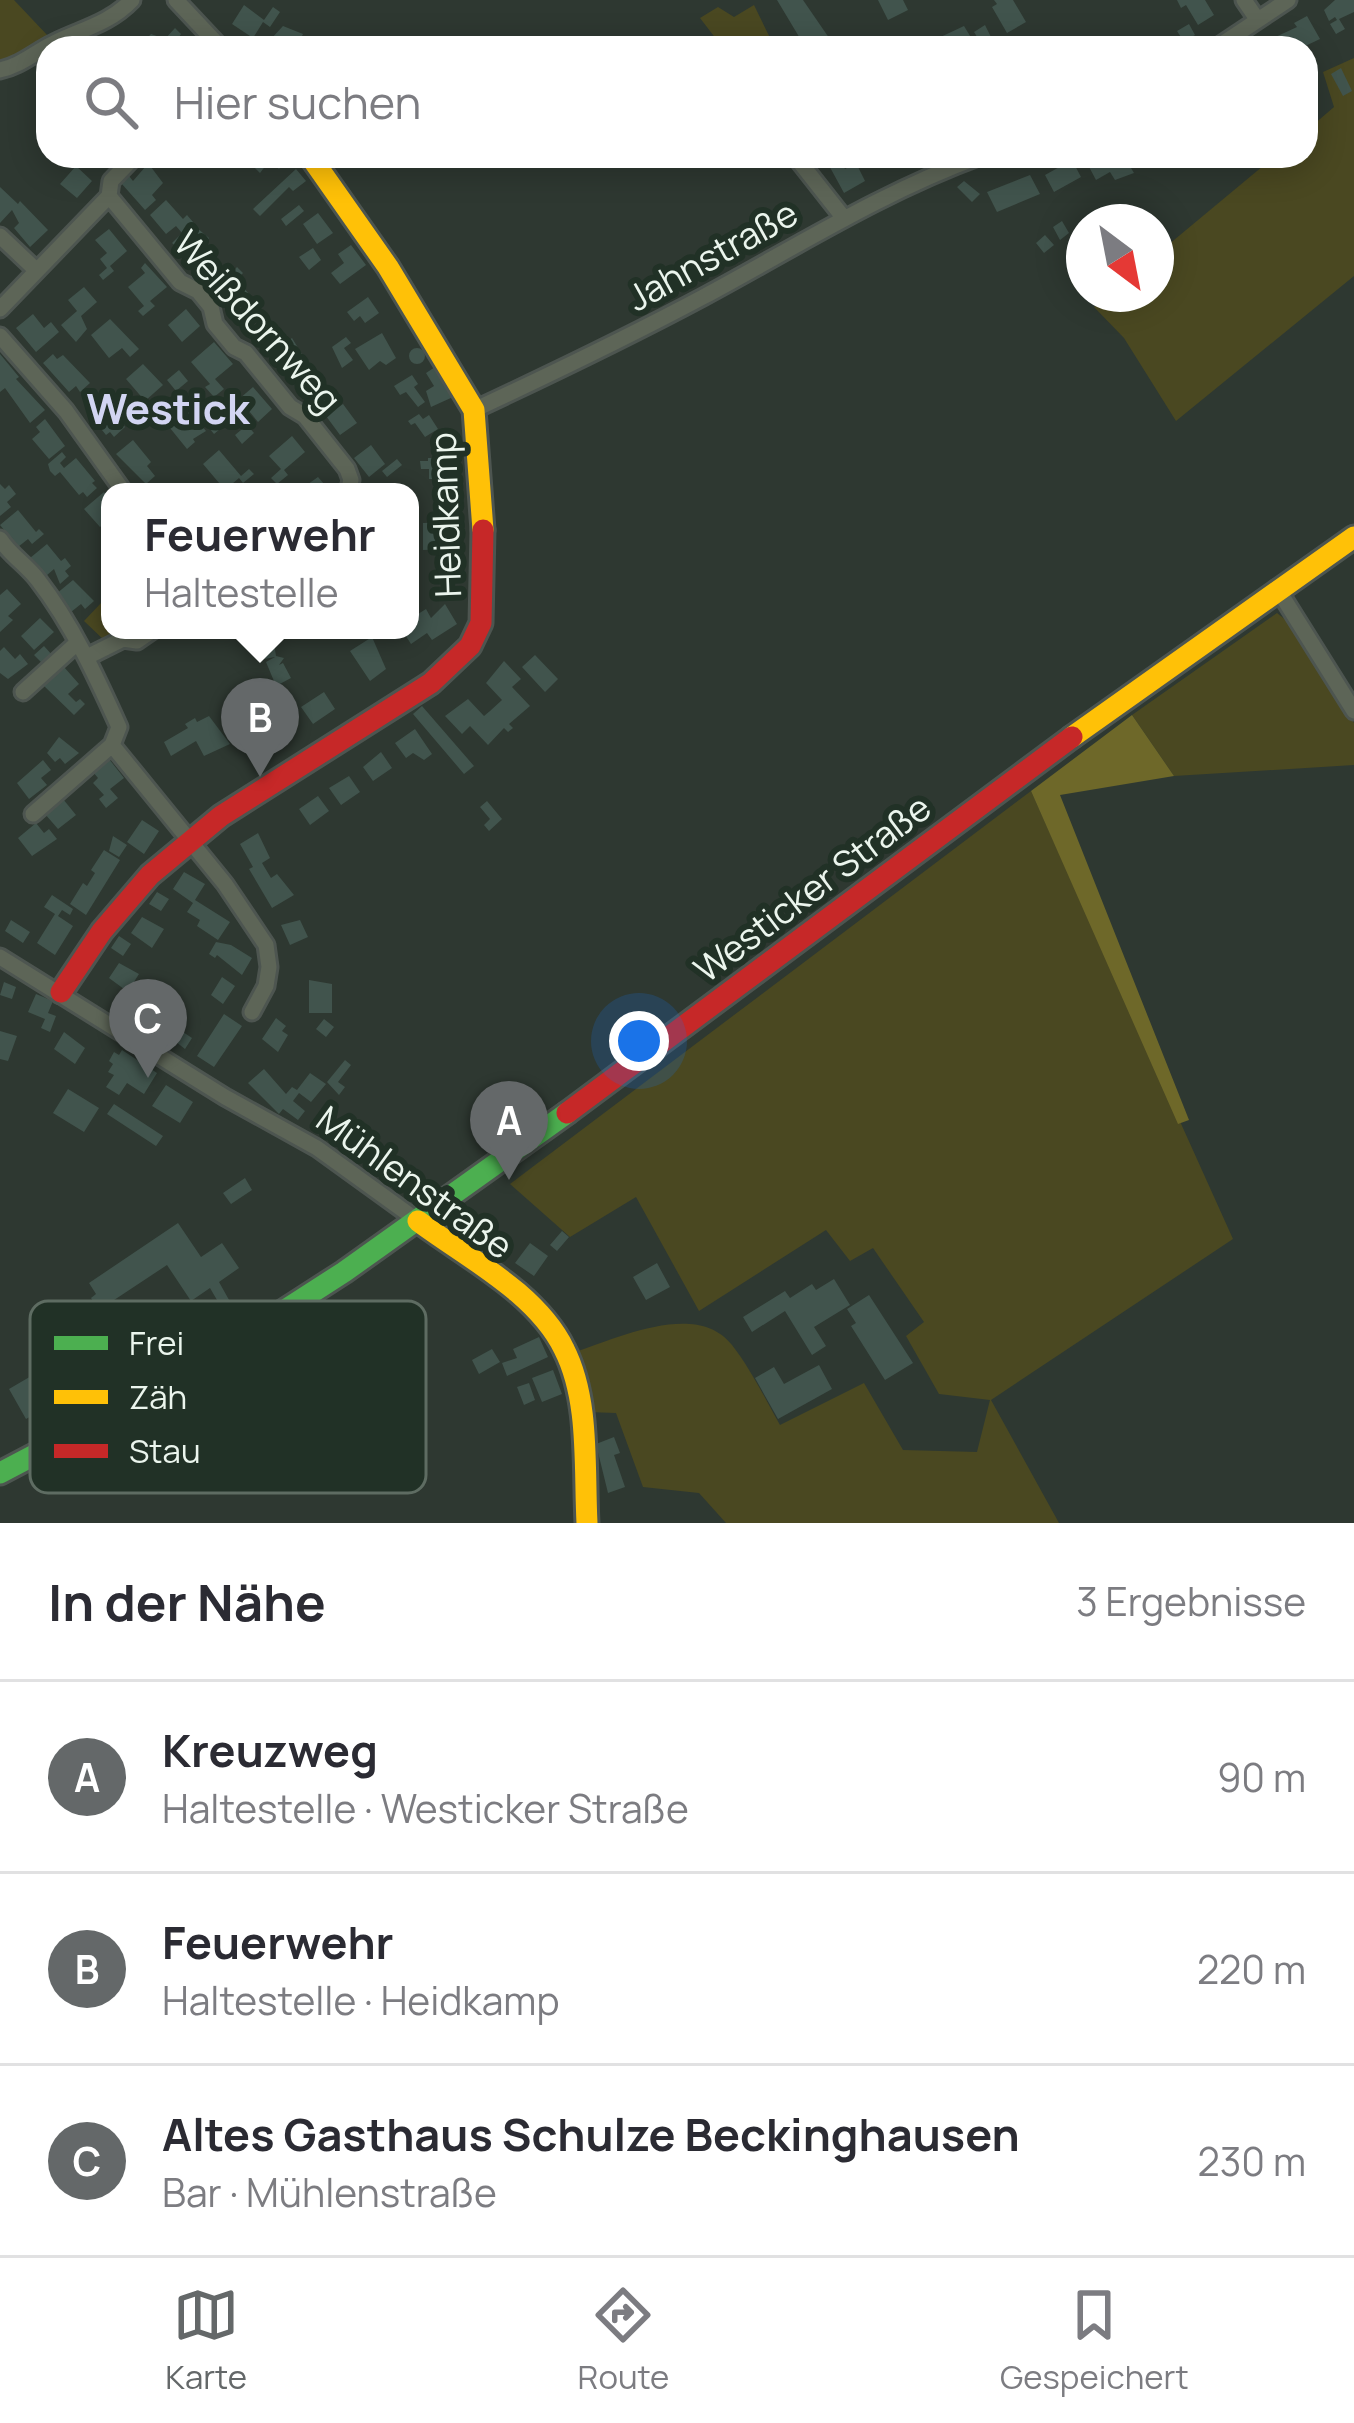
<!DOCTYPE html>
<html lang="de">
<meta charset="utf-8">
<style>
body{margin:0;font-family:Manrope,sans-serif;background:#f2f2f3;color:#2b2b33}
.compass{position:absolute;left:1066px;top:204px;width:108px;height:108px;border-radius:50%;background:#fff;box-shadow:0 6px 30px #0003;rotate:148deg}
.you{position:absolute;left:639px;top:1041px;width:42px;height:42px;margin:-30px;border:9px solid #fff;border-radius:50%;background:#1a73e8;box-shadow:0 0 0 18px #1a73e833}
.badge{display:grid;place-items:center;width:78px;height:78px;border-radius:50%;background:#646869;color:#fff;font-size:39px;font-weight:700}
.pin{position:absolute;translate:-50% -99px;filter:drop-shadow(0 3px 6px #0008)}
.pin::after{content:'';position:absolute;top:63px;width:42px;height:36px;background:inherit;clip-path:polygon(0 0,100% 0,50% 100%)}
.popup{position:absolute;left:101px;top:483px;width:318px;height:156px;box-sizing:border-box;display:grid;place-content:center;border-radius:24px;background:#fff;filter:drop-shadow(0 3px 9px #0005);font-size:39px;white-space:nowrap;color:#7c7c81}
.popup b{font-size:45px;color:#2b2b33}
.popup::after{content:'';position:absolute;left:50%;top:100%;margin-left:-24px;border:24px solid transparent;border-top-color:#fff}
.list{margin:0;padding:0;list-style:none}
h2{display:flex;justify-content:space-between;align-items:center;height:156px;margin:0;padding:0 48px;font-size:51px}
h2 small{font-size:39px;font-weight:400;color:#7c7c81}
.list li{display:grid;grid-template-columns:78px 1fr auto;gap:36px;align-items:center;box-sizing:border-box;height:192px;padding:0 48px;border-top:3px solid #e1e1e2}
.list b{display:block;font-size:45px;white-space:nowrap}
.list p{margin:0;font-size:39px;white-space:nowrap;color:#7c7c81}
.list em{font-size:39px;font-style:normal;color:#7c7c81}
.icon{flex:none;width:66px;height:66px;fill:none;stroke:currentColor;stroke-width:2;stroke-linecap:round;stroke-linejoin:round}
.map{position:relative;flex:none;width:1354px;height:1523px;overflow:hidden}
.search{position:absolute;background:#fff;box-shadow:0 6px 30px #0003;left:36px;right:36px;top:36px;height:132px;display:flex;align-items:center;gap:30px;box-sizing:border-box;padding:0 42px;border-radius:36px;color:#7c7c81;font-size:45px}
.sheet{height:732px;background:#fff}
nav{display:flex;justify-content:space-around;align-items:center;box-sizing:border-box;height:168px;border-top:3px solid #e1e1e2;background:#fff;font-size:33px;color:#7c7c81}
nav a{display:grid;justify-items:center;gap:6px}
nav .on{color:#646869}
.map>svg:first-child{display:block}
.green{fill:#4a4821}
.forest{fill:#6e6829}
.building{fill:#41544d}
.lines{fill:none;stroke-linecap:round;stroke-linejoin:round}
.street-casing{stroke:#4d5550;stroke-width:21}
.fast-casing{stroke:#4d5550;stroke-width:27}
.slow-casing{stroke:#4d5550;stroke-width:27}
.jam-casing{stroke:#4d5550;stroke-width:27}
.street{stroke:#5d6557;stroke-width:15}
.fast{stroke:#4caf50;stroke-width:21}
.slow{stroke:#ffc107;stroke-width:21}
.jam{stroke:#c62828;stroke-width:21}
.labels{text-anchor:middle;dominant-baseline:central;stroke-width:12;stroke-linejoin:round;paint-order:stroke}
.street-label{font-size:36px;fill:#ebf5ed;stroke:#213126}
.quarter-label{font-size:42px;font-weight:bold;fill:#d2d5f2;stroke:#213126}
.key{fill:#213126;stroke:#5e6c62;stroke-width:3}
.key-label{font-size:33px;fill:#ebf5ed}
</style>
<div class="map">
<svg width="1354" height="1523" viewBox="0 0 1354 1523">
<rect width="100%" height="100%" fill="#2e3831"/>
<path class="green" d="M 0,0 L 14,0 L 49,37 L 12,59 L 0,60 Z
M 754,5 L 775,48 L 723,48 L 700,18 L 718,7 L 734,17 Z
M 1354,58 L 1354,276 L 1176,421 L 1124,338 L 1094,307 L 1109,294 L 1156,294 L 1156,255 L 1275,156 L 1306,156 L 1306,131 L 1334,107 L 1323,72 Z
M 101,603 L 110,612 L 110,630 L 116,630 L 105,641 L 84,621 Z
M 1277,613 L 1287,621 L 1354,723 L 1354,765 L 1174,776 L 1132,715 Z
M 1031,791 L 1233,1239 L 991,1400 L 1059,1523 L 726,1523 L 699,1493 L 643,1487 L 616,1413 L 587,1412 L 575,1352 C 618,1338 697,1300 732,1345 C 751,1369 765,1399 780,1425 L 864,1383 L 903,1450 L 977,1452 L 990,1400 L 939,1394 L 906,1336 L 924,1322 L 873,1248 L 850,1261 L 826,1230 L 699,1311 L 636,1197 L 570,1237 L 510,1184 Z"/>
<path class="forest" d="M 1132,715 L 1174,776 L 1060,795 L 1189,1120 L 1178,1124 L 1031,791 Z"/>
<path class="building" d="M 777,0 L 803,0 L 836,48 L 804,45 Z
M 878,0 L 903,0 L 908,10 L 888,20 Z
M 994,0 L 1013,0 L 1026,22 L 1007,33 L 992,7 L 997,4 Z
M 1177,0 L 1205,0 L 1214,15 L 1198,25 L 1186,5 L 1181,8 Z
M 1335,0 L 1354,0 L 1354,12 L 1339,19 L 1345,29 L 1336,34 L 1330,24 L 1337,20 L 1335,17 L 1329,21 L 1324,10 Z
M 244,5 L 264,20 L 273,7 L 280,12 L 270,27 L 263,22 L 253,38 L 232,24 Z
M 1307,16 L 1320,39 L 1301,48 L 1273,48 L 1269,40 L 1297,27 L 1294,23 Z
M 1189,24 L 1195,35 L 1184,42 L 1177,31 Z
M 985,25 L 991,37 L 981,43 L 974,32 Z
M 283,26 L 303,34 L 301,38 L 311,48 L 259,46 L 265,36 L 271,39 Z
M 964,26 L 975,44 L 968,48 L 936,48 L 932,41 Z
M 175,28 L 181,34 L 179,37 L 195,48 L 138,48 L 151,34 L 165,39 Z
M 1341,68 L 1352,91 L 1343,96 L 1331,74 Z
M 259,156 L 291,156 L 279,169 L 270,160 L 260,173 L 251,164 Z
M 838,156 L 845,169 L 856,163 L 865,181 L 844,193 L 826,160 Z
M 1100,156 L 1118,156 L 1121,161 L 1125,156 L 1151,156 L 1131,168 L 1134,173 L 1115,180 L 1110,172 L 1096,180 L 1087,163 Z
M 1072,160 L 1081,177 L 1054,192 L 1045,175 Z
M 76,166 L 92,181 L 77,198 L 60,184 Z
M 146,166 L 151,167 L 163,183 L 152,195 L 156,200 L 145,210 L 121,183 L 129,176 L 133,181 Z
M 296,169 L 306,181 L 293,191 L 289,187 L 260,216 L 253,209 Z
M 1030,175 L 1040,194 L 997,212 L 987,192 Z
M 964,181 L 980,194 L 972,202 L 957,187 Z
M 0,187 L 18,204 L 20,201 L 48,230 L 30,247 L 14,228 L 19,223 L 12,210 L 0,223 Z
M 166,200 L 183,219 L 187,215 L 193,222 L 182,233 L 187,237 L 197,228 L 209,238 L 196,258 L 190,259 L 172,243 L 182,233 L 176,226 L 166,234 L 150,215 Z
M 299,205 L 304,211 L 286,226 L 281,219 Z
M 1103,207 L 1112,207 L 1115,214 L 1101,222 L 1096,211 Z
M 318,213 L 333,233 L 317,244 L 303,224 Z
M 1062,221 L 1069,233 L 1060,240 L 1053,227 Z
M 109,229 L 127,251 L 110,266 L 114,271 L 103,280 L 99,275 L 107,268 L 100,259 L 107,253 L 95,240 Z
M 1045,235 L 1054,245 L 1044,253 L 1036,243 Z
M 351,245 L 366,265 L 340,284 L 331,273 L 344,263 L 338,254 Z
M 313,248 L 321,260 L 309,270 L 299,257 Z
M 145,263 L 167,287 L 150,301 L 155,306 L 143,316 L 138,311 L 144,306 L 128,287 L 145,273 L 141,268 Z
M 220,265 L 229,276 L 237,267 L 243,273 L 229,287 L 223,281 L 216,290 L 201,275 L 211,266 L 214,269 Z
M 241,285 L 260,306 L 252,313 L 257,318 L 248,327 L 223,302 Z
M 84,287 L 97,302 L 81,316 L 87,329 L 76,342 L 61,325 L 77,311 L 68,300 Z
M 368,297 L 379,313 L 365,323 L 360,316 L 354,321 L 347,312 Z
M 186,309 L 200,326 L 182,342 L 168,325 Z
M 33,314 L 44,328 L 51,322 L 59,332 L 36,352 L 16,328 Z
M 110,319 L 139,349 L 130,357 L 122,348 L 109,358 L 91,335 Z
M 267,319 L 281,336 L 277,340 L 281,346 L 269,355 L 249,334 Z
M 382,333 L 396,358 L 386,365 L 380,361 L 369,370 L 355,349 Z
M 346,337 L 351,343 L 344,348 L 353,360 L 342,368 L 332,347 Z
M 292,338 L 309,366 L 291,381 L 274,359 L 284,352 L 280,347 Z
M 214,342 L 233,364 L 215,379 L 224,389 L 214,397 L 205,387 L 210,384 L 191,362 Z
M409 356a8 8 0 1 1 16 0a8 8 0 1 1-16 0Z
M 0,354 L 19,377 L 16,379 L 45,410 L 30,423 L 5,388 L 0,392 Z
M 53,354 L 57,359 L 63,355 L 90,383 L 80,392 L 76,386 L 69,392 L 43,363 Z
M 143,364 L 163,385 L 145,401 L 126,379 Z
M 435,367 L 453,397 L 431,407 L 426,391 L 434,386 L 426,373 Z
M 179,370 L 188,381 L 176,391 L 167,380 Z
M 412,375 L 418,384 L 414,387 L 425,402 L 418,407 L 406,392 L 400,395 L 394,386 Z
M 318,377 L 338,402 L 325,411 L 319,401 L 313,406 L 301,389 Z
M 253,387 L 272,409 L 258,422 L 239,399 Z
M 103,401 L 125,427 L 114,437 L 110,432 L 106,435 L 89,414 Z
M 343,404 L 357,423 L 340,435 L 326,416 Z
M 191,406 L 204,422 L 214,411 L 226,424 L 214,434 L 205,423 L 202,426 L 206,431 L 193,439 L 195,442 L 187,449 L 170,428 L 184,419 L 181,415 Z
M 419,414 L 423,419 L 429,415 L 438,429 L 425,437 L 415,423 L 411,425 L 408,421 Z
M 45,419 L 65,446 L 49,459 L 32,439 L 40,432 L 36,427 Z
M 247,425 L 254,433 L 242,444 L 235,435 Z
M 292,436 L 305,452 L 284,470 L 288,475 L 277,484 L 271,478 L 281,469 L 269,456 Z
M 133,440 L 151,462 L 147,466 L 155,476 L 146,484 L 116,454 Z
M 371,445 L 385,464 L 369,477 L 354,458 Z
M 219,450 L 241,476 L 249,469 L 254,474 L 243,483 L 239,478 L 225,490 L 203,464 Z
M 62,452 L 66,457 L 60,463 L 64,468 L 76,458 L 95,481 L 92,483 L 97,488 L 87,497 L 83,492 L 79,495 L 60,472 L 55,476 L 50,471 L 48,464 Z
M 455,457 L 455,479 L 429,479 L 429,469 L 421,469 L 420,461 L 428,461 L 428,458 Z
M 397,459 L 402,465 L 387,477 L 382,471 Z
M 318,477 L 331,492 L 303,492 L 301,489 Z
M 0,484 L 5,489 L 9,485 L 16,494 L 7,502 L 11,507 L 0,516 Z
M 104,492 L 110,499 L 110,519 L 100,527 L 84,509 Z
M 18,510 L 36,532 L 39,529 L 44,534 L 32,544 L 28,539 L 18,547 L 0,525 Z
M 453,522 L 453,549 L 423,550 L 423,523 Z
M 47,544 L 61,561 L 65,558 L 71,566 L 65,571 L 69,576 L 60,584 L 54,569 L 46,576 L 30,558 Z
M 73,580 L 94,601 L 85,609 L 81,604 L 71,612 L 56,594 Z
M 7,589 L 21,604 L 8,616 L 13,620 L 0,632 L 0,595 Z
M 445,604 L 457,624 L 432,640 L 427,633 L 411,644 L 402,630 L 410,630 L 410,619 L 426,609 L 431,618 Z
M 40,618 L 54,632 L 34,650 L 21,636 Z
M 372,637 L 386,669 L 370,681 L 350,651 Z
M 274,643 L 276,656 L 284,658 L 279,665 L 283,663 L 291,678 L 276,686 L 266,662 L 275,657 L 264,659 L 261,646 Z
M 44,646 L 53,656 L 44,665 L 34,655 Z
M 4,647 L 15,659 L 20,654 L 28,664 L 8,679 L 0,673 L 0,651 Z
M 535,655 L 558,679 L 545,692 L 522,667 Z
M 504,661 L 521,679 L 512,687 L 530,706 L 509,724 L 513,728 L 508,732 L 504,728 L 488,745 L 470,726 L 462,734 L 445,716 L 468,699 L 484,716 L 490,711 L 502,700 L 486,683 Z
M 64,667 L 79,684 L 68,694 L 76,702 L 80,699 L 85,704 L 74,715 L 44,686 Z
M 324,692 L 335,709 L 313,724 L 301,707 Z
M 422,706 L 474,766 L 464,774 L 413,714 Z
M 284,713 L 292,726 L 283,732 L 286,736 L 268,748 L 255,729 Z
M 209,716 L 230,744 L 204,756 L 196,741 L 171,756 L 164,742 L 188,728 L 185,724 L 195,718 L 197,722 Z
M 415,729 L 432,754 L 424,760 L 413,753 L 406,758 L 395,743 Z
M 59,737 L 79,753 L 65,764 L 60,758 L 55,762 L 47,753 Z
M 381,752 L 392,768 L 373,781 L 363,767 Z
M 109,759 L 124,778 L 110,789 L 118,798 L 106,808 L 99,799 L 104,795 L 93,783 L 98,778 L 93,772 Z
M 43,760 L 51,770 L 41,778 L 47,785 L 29,799 L 17,783 Z
M 349,776 L 360,792 L 341,805 L 329,788 Z
M 318,796 L 329,811 L 310,825 L 299,809 Z
M 63,799 L 76,815 L 58,829 L 45,814 Z
M 487,801 L 502,819 L 489,831 L 484,825 L 490,819 L 480,807 Z
M 142,820 L 159,831 L 144,854 L 127,842 Z
M 36,823 L 44,833 L 49,829 L 57,839 L 32,856 L 18,838 Z
M 258,833 L 270,858 L 262,863 L 271,878 L 277,874 L 294,895 L 272,908 L 249,869 L 253,867 L 240,844 Z
M 113,836 L 127,845 L 119,857 L 109,851 Z
M 104,850 L 120,860 L 86,915 L 70,904 L 83,883 L 87,886 L 95,873 L 91,870 Z
M 184,872 L 205,884 L 195,900 L 230,922 L 218,940 L 197,926 L 200,920 L 187,912 L 193,903 L 173,889 Z
M 157,892 L 169,899 L 161,911 L 149,904 Z
M 52,895 L 73,909 L 70,915 L 62,910 L 58,916 L 73,926 L 55,955 L 37,943 L 55,914 L 44,907 Z
M 142,917 L 164,929 L 152,948 L 131,933 Z
M 11,920 L 30,932 L 23,943 L 5,931 Z
M 300,920 L 308,937 L 290,945 L 281,925 Z
M 119,936 L 131,944 L 123,956 L 111,948 Z
M 216,942 L 231,945 L 252,958 L 242,975 L 217,955 L 215,958 L 209,954 Z
M 119,963 L 139,974 L 132,985 L 166,1005 L 164,1009 L 187,1020 L 180,1030 L 192,1038 L 185,1049 L 134,1009 L 137,1004 L 125,996 L 128,992 L 109,978 Z
M 222,977 L 235,986 L 223,1004 L 211,995 Z
M 309,980 L 332,984 L 332,1013 L 309,1013 Z
M 4,982 L 16,987 L 12,999 L 0,995 Z
M 36,994 L 53,1001 L 48,1013 L 56,1016 L 50,1032 L 41,1028 L 45,1019 L 28,1012 Z
M 224,1014 L 242,1026 L 214,1067 L 197,1056 Z
M 276,1018 L 286,1026 L 282,1031 L 288,1035 L 278,1052 L 262,1039 Z
M 324,1019 L 334,1027 L 326,1037 L 316,1029 Z
M 0,1031 L 17,1036 L 8,1061 L 0,1059 Z
M 64,1032 L 85,1048 L 75,1064 L 54,1049 Z
M 122,1050 L 157,1073 L 144,1094 L 127,1083 L 119,1095 L 106,1087 L 114,1075 L 108,1072 L 113,1064 L 109,1061 L 114,1052 L 119,1055 Z
M 345,1060 L 351,1065 L 338,1082 L 345,1087 L 339,1095 L 327,1082 Z
M 264,1069 L 286,1094 L 292,1087 L 297,1090 L 310,1073 L 326,1084 L 311,1102 L 299,1093 L 293,1101 L 305,1111 L 298,1120 L 283,1109 L 279,1114 L 248,1083 Z
M 166,1085 L 193,1102 L 180,1123 L 152,1106 Z
M 68,1089 L 99,1108 L 84,1132 L 53,1113 Z
M 114,1104 L 163,1136 L 156,1146 L 107,1114 Z
M 245,1178 L 252,1190 L 231,1204 L 223,1193 Z
M 178,1223 L 201,1257 L 222,1243 L 239,1268 L 219,1282 L 233,1307 L 224,1312 L 210,1288 L 191,1301 L 167,1265 L 99,1310 L 91,1298 L 96,1294 L 89,1283 Z
M 562,1231 L 569,1237 L 557,1251 L 550,1245 Z
M 530,1243 L 548,1256 L 534,1276 L 515,1263 Z
M 657,1263 L 670,1287 L 646,1300 L 633,1277 Z
M 834,1279 L 850,1305 L 814,1327 L 826,1346 L 812,1355 L 785,1311 L 752,1332 L 743,1317 L 785,1291 L 790,1298 L 812,1284 L 816,1290 Z
M 869,1295 L 913,1363 L 885,1380 L 851,1326 L 856,1323 L 847,1309 Z
M 122,1323 L 132,1341 L 144,1334 L 148,1341 L 136,1348 L 140,1354 L 26,1419 L 9,1389 Z
M 539,1337 L 548,1357 L 507,1376 L 502,1363 L 517,1358 L 513,1349 Z
M 492,1349 L 500,1362 L 479,1374 L 472,1360 Z
M 819,1365 L 832,1389 L 778,1419 L 755,1378 L 774,1367 L 784,1384 Z
M 553,1370 L 562,1394 L 542,1402 L 532,1378 Z
M 529,1383 L 535,1400 L 524,1405 L 517,1387 Z
M 614,1437 L 620,1453 L 614,1455 L 625,1487 L 608,1493 L 596,1444 Z"/>
<g class="lines">
<g class="street-casing">
<path id="street" d="M 176,0 L 221,48
M 1244,0 L 1257,19
M 1216,48 L 1288,0
M 0,70 C 20,66 35,52 54,43 C 82,29 109,24 132,0
M 795,156 L 843,217
M 109,196 L 111,181 L 135,156
M 0,236 L 36,270
M 0,309 L 109,196 L 180,282 L 198,291 L 211,307 L 215,324 L 234,347 L 246,353 L 290,407 L 305,416 L 347,469 L 351,480 L 348,492
M 0,336 L 66,411 L 124,492
M 474,410 C 551,374 628,337 703,297 C 796,247 882,192 981,156
M 0,539 C 11,556 26,564 38,580 C 72,624 96,676 119,727 L 112,745 L 225,884 L 266,945 L 269,967 L 266,986 L 252,1012
M 1277,588 L 1354,711
M 87,657 L 123,639 L 137,641 L 153,630
M 23,692 L 77,643
M 33,814 L 112,745
M 0,957 L 225,1097 L 317,1148 L 418,1221"/>
</g>
<g class="fast-casing">
<path id="fast" d="M 0,1473 L 175,1381 L 344,1272 L 567,1113"/>
</g>
<g class="slow-casing">
<path id="slow" d="M 310,156 L 388,267 L 474,410 L 483,530
M 1072,737 L 1354,537
M 418,1221 C 466,1257 537,1293 564,1349 C 590,1400 584,1467 587,1523"/>
</g>
<g class="jam-casing">
<path id="jam" d="M 61,992 L 102,931 L 150,875 L 221,816 L 431,683 L 470,646 L 481,623 L 483,530
M 567,1113 L 1072,737"/>
</g>
<use href="#street" class="street"/>
<use href="#fast" class="fast"/>
<use href="#slow" class="slow"/>
<use href="#jam" class="jam"/>
</g>
<g class="labels">
<g class="street-label">
<text transform="translate(712 255) rotate(-29)">Jahnstraße</text>
<text transform="translate(258 321) rotate(48)">Weißdornweg</text>
<text transform="translate(445 515) rotate(-92)">Heidkamp</text>
<text transform="translate(812 888) rotate(-37)">Westicker Straße</text>
<text transform="translate(415 1182) rotate(36)">Mühlenstraße</text>
</g>
<g class="quarter-label">
<text x="168" y="408">Westick</text>
</g>
</g>
<rect x="30" y="1301" width="396" height="192" rx="18" class="key"/>
<rect x="54" y="1336" width="54" height="14" fill="#4caf50"/>
<rect x="54" y="1390" width="54" height="14" fill="#ffc107"/>
<rect x="54" y="1444" width="54" height="14" fill="#c62828"/>
<g class="key-label">
<text x="129" y="1355">Frei</text>
<text x="129" y="1409">Zäh</text>
<text x="129" y="1463">Stau</text>
</g>
</svg>
<svg class="compass" viewBox="-18 -18 36 36"><path d="M0-13l5 13h-10z" fill="#e53935"/><path d="M0 13l5-13h-10z" fill="#7c7c81"/></svg>
<div class="you"></div>
<div class="pin badge" style="left:509px;top:1180px">A</div>
<div class="pin badge" style="left:260px;top:777px">B</div>
<div class="popup"><b>Feuerwehr</b>Haltestelle</div>
<div class="pin badge" style="left:148px;top:1078px">C</div>
<div class="search"><svg class="icon" aria-label="search" viewBox="0 0 24 24"><circle cx="10" cy="10" r="6"/><path d="M15 15l6 6"/></svg>Hier suchen</div>
</div>
<section class="sheet">
<h2>In der Nähe<small>3 Ergebnisse</small></h2>
<ul class="list">
<li><span class="badge">A</span><div><b>Kreuzweg</b><p>Haltestelle · Westicker Straße</p></div><em>90 m</em></li>
<li><span class="badge">B</span><div><b>Feuerwehr</b><p>Haltestelle · Heidkamp</p></div><em>220 m</em></li>
<li><span class="badge">C</span><div><b>Altes Gasthaus Schulze Beckinghausen</b><p>Bar · Mühlenstraße</p></div><em>230 m</em></li>
</ul>
</section>
<nav>
<a class="on"><svg class="icon" aria-label="map" viewBox="0 0 24 24"><path d="M3 6l6-2 6 2 6-2v14l-6 2-6-2-6 2zM9 4v14M15 6v14"/></svg>Karte</a>
<a><svg class="icon" aria-label="directions" viewBox="0 0 24 24"><path d="M12 3l9 9-9 9-9-9zM9 14v-3h6M13 9l2 2-2 2"/></svg>Route</a>
<a><svg class="icon" aria-label="saved" viewBox="0 0 24 24"><path d="M7 4h10v16l-5-4-5 4z"/></svg>Gespeichert</a>
</nav>
